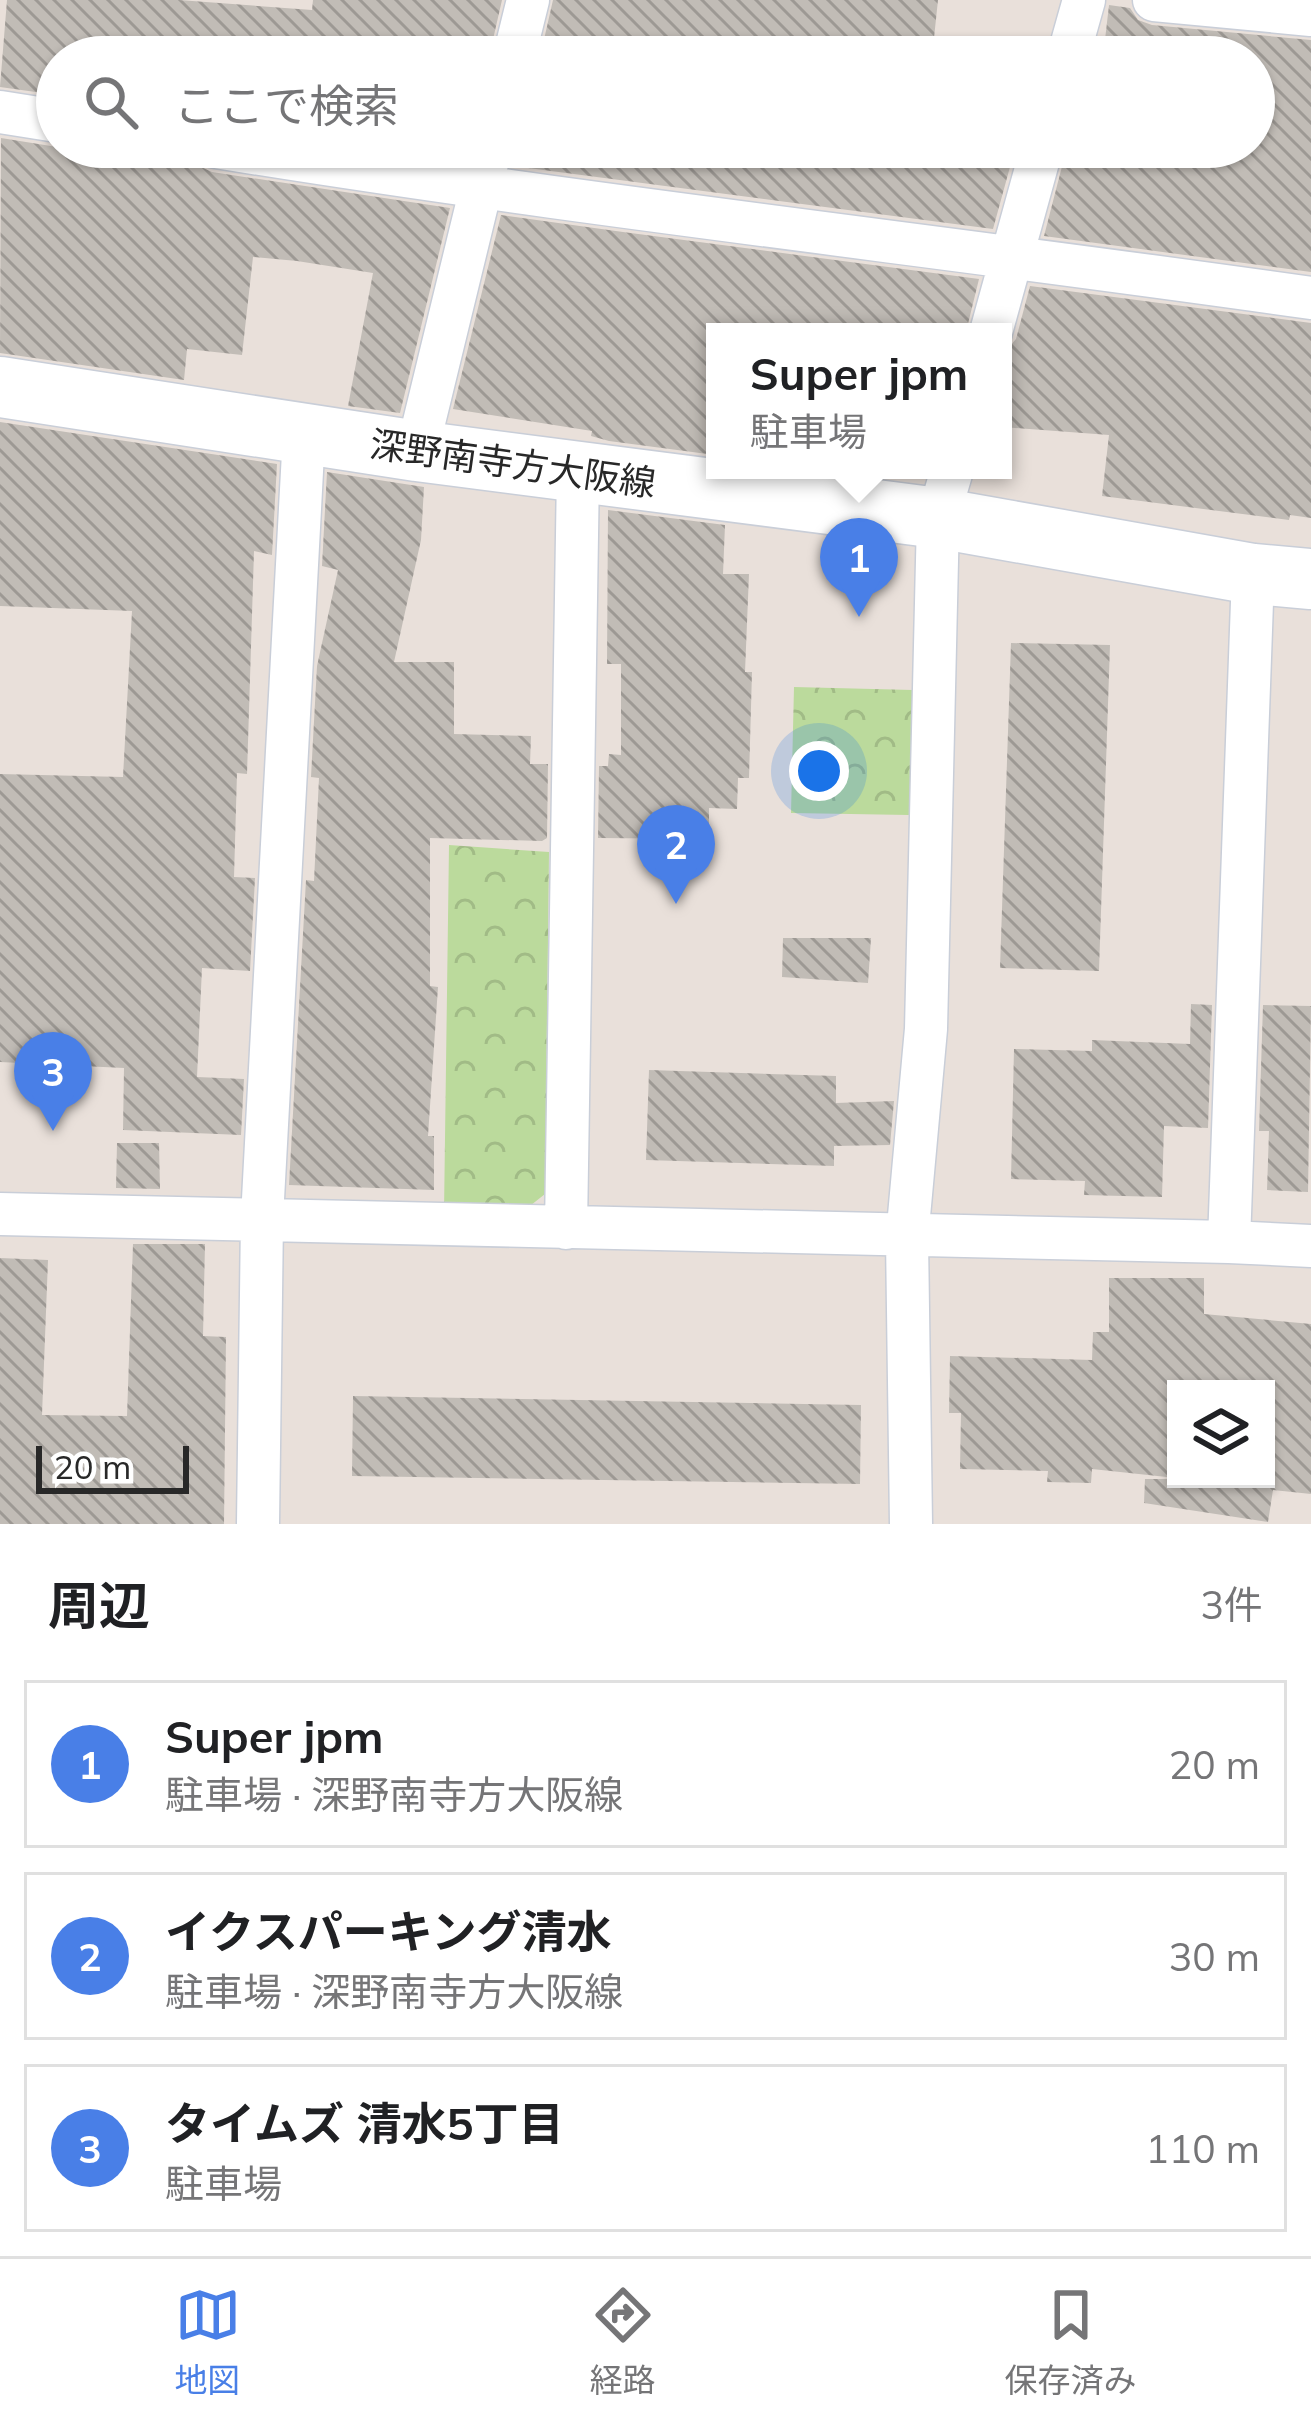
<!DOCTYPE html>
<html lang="ja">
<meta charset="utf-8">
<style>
body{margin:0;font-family:Mulish,"Noto Sans JP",sans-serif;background:#f2f2f2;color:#202124}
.controls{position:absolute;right:36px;bottom:36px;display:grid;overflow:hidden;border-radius:0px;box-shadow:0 3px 9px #0004}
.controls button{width:108px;height:108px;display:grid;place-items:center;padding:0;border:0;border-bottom:3px solid #e0e0e0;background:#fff;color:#202124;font:60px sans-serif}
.scale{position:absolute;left:36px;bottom:30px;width:153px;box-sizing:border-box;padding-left:12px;border:6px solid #282828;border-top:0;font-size:33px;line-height:42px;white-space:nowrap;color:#282828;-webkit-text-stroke:9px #fff;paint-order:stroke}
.you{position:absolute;left:819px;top:771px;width:42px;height:42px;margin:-30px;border:9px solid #fff;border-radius:50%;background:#1a73e8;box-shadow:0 0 0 18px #1a73e833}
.badge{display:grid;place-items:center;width:78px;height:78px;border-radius:50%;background:#497fe7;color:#fff;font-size:39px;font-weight:700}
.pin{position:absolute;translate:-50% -99px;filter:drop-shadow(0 3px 6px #0008)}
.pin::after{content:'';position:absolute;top:63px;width:42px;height:36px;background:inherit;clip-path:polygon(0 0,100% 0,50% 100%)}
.popup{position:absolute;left:706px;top:323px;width:306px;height:156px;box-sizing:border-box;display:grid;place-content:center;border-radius:0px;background:#fff;filter:drop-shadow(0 3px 9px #0005);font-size:39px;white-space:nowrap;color:#757577}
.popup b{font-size:45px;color:#202124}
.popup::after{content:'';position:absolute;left:50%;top:100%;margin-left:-24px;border:24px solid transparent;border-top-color:#fff}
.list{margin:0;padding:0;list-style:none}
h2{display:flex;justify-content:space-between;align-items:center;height:156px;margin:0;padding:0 48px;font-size:51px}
h2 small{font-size:39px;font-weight:400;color:#757577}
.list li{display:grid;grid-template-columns:78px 1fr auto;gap:36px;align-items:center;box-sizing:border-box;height:168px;margin:0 24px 24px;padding:0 24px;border:3px solid #e0e0e0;border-radius:0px}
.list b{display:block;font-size:45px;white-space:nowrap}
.list p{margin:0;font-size:39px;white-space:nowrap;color:#757577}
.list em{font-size:39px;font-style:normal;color:#757577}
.icon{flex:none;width:66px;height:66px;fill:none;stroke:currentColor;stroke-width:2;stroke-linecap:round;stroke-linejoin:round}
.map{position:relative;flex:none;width:1311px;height:1524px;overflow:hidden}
.search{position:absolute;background:#fff;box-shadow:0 3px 9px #0004;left:36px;right:36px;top:36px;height:132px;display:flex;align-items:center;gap:30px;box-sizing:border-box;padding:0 42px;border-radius:66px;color:#757577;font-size:45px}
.sheet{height:732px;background:#fff}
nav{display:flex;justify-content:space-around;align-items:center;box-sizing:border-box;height:168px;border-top:3px solid #e0e0e0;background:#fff;font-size:33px;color:#757577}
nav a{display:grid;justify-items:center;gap:6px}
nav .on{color:#497fe7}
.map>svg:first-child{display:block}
.forest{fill:url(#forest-crowns)}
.building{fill:url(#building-back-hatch)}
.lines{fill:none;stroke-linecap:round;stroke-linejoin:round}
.street-casing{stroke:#c9ced8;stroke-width:45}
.secondary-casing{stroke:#c9ced8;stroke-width:63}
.street{stroke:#fff;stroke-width:42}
.secondary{stroke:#fff;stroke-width:60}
.labels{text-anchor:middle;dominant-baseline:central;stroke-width:12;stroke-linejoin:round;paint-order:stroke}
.street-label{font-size:36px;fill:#282828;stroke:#fff}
</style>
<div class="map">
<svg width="1311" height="1524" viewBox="0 0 1311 1524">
<defs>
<pattern id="forest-crowns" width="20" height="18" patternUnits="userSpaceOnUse" patternTransform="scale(3)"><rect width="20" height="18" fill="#bbda9c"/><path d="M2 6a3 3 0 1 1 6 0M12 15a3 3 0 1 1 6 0" fill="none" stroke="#a1bb86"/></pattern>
<pattern id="building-back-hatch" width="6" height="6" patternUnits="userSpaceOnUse" patternTransform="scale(3)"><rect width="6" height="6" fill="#c1bcb6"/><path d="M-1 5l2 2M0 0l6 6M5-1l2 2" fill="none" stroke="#9d9994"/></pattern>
</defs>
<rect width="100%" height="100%" fill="#e9e0da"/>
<path class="forest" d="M 794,687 L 913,690 L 909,815 L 791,813 Z
M 449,845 L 549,852 L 545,1194 L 521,1213 L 444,1212 Z"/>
<path class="building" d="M 7,0 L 179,0 L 312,10 L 313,0 L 502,0 L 489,57 L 57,57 L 57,95 L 0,87 Z
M 553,0 L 938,0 L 932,57 L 540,57 Z
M 1109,5 L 1130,8 L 1138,20 L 1152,25 L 1311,40 L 1311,272 L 1044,236 L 1067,147 L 1254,147 L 1254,57 L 1103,57 Z
M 1,138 L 57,147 L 192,154 L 199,166 L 212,172 L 450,208 L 400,413 L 348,406 L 373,273 L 297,261 L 253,257 L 242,355 L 187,349 L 184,380 L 0,353 Z
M 383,147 L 465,147 L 462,158 Z
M 516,147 L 931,147 L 1013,156 L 993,229 L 513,166 Z
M 501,215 L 623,232 L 979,279 L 966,332 L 715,332 L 715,455 L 609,441 L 591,436 L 592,431 L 453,409 Z
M 1030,286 L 1311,323 L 1311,518 L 1290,515 L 1289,520 L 1102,496 L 1109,435 L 1003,427 L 1003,354 L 1016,339 Z
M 0,422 L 277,464 L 272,555 L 254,551 L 247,774 L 237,773 L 234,877 L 255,878 L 250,971 L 202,968 L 197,1077 L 244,1079 L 241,1135 L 123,1130 L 124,1068 L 0,1062 L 0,774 L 123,777 L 132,611 L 0,606 Z
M 327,472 L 424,487 L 421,540 L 394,662 L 454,662 L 454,734 L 531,736 L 530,764 L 548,764 L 547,838 L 542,841 L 430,838 L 430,986 L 438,987 L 428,1136 L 434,1136 L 434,1190 L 289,1185 L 306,880 L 314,881 L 319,778 L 311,777 L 317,666 L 338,570 L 322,566 Z
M 608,510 L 725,525 L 723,574 L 749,574 L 745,672 L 752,672 L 749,778 L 738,778 L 737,809 L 709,808 L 709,839 L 598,838 L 599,766 L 608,766 L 609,754 L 621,755 L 621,664 L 607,664 Z
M 1011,643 L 1110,645 L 1099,971 L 1000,968 Z
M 783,938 L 871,938 L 868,983 L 782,977 Z
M 1191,1004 L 1212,1005 L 1208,1128 L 1164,1126 L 1162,1197 L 1084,1195 L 1085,1181 L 1011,1179 L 1014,1049 L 1092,1051 L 1092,1040 L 1190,1044 Z
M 1263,1005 L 1311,1006 L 1308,1192 L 1267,1190 L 1269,1131 L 1259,1131 Z
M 649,1070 L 836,1076 L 836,1103 L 894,1101 L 890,1145 L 834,1146 L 834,1166 L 646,1160 Z
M 117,1143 L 159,1143 L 160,1189 L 116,1188 Z
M 133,1244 L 205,1244 L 203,1336 L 226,1337 L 224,1524 L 0,1524 L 0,1258 L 48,1260 L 42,1415 L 127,1416 Z
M 1109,1278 L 1204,1278 L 1204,1314 L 1311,1324 L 1311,1494 L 1273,1490 L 1268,1522 L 1144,1503 L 1145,1479 L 1266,1479 L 1266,1389 L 1176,1389 L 1176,1478 L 1092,1469 L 1091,1483 L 1047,1482 L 1048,1471 L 960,1469 L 961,1413 L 949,1413 L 950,1356 L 1092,1360 L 1093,1332 L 1109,1332 Z
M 353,1396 L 861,1405 L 860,1484 L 352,1476 Z"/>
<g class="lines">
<g class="street-casing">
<path id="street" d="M 1154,0 L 1311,15
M 514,57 L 528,0
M 1068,57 L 1084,0
M 0,112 L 57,121
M 216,147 C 580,206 946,246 1311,298
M 991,332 L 1042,147
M 417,451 L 491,147
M 0,1214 L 1229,1242 L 1253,574
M 566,1228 L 578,472
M 1229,1242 L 1311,1246
M 258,1524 L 262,1218 L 304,434
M 911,1524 L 907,1238 L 926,1029 L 938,518 L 952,470"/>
</g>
<g class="secondary-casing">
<path id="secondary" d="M 0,387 L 417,451 L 938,518 L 1253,574 L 1311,579"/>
</g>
<use href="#street" class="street"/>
<use href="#secondary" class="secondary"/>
</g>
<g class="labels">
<g class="street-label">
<text transform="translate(513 463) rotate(8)">深野南寺方大阪線</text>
</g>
</g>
</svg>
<div class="controls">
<button><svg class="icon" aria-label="layers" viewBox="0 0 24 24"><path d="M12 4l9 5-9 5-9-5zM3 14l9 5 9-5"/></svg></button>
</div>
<div class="scale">20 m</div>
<div class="you"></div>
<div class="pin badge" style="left:859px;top:617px">1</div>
<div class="popup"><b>Super jpm</b>駐車場</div>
<div class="pin badge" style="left:676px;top:904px">2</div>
<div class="pin badge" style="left:53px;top:1131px">3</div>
<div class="search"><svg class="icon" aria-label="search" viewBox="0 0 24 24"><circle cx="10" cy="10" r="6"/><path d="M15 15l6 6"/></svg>ここで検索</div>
</div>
<section class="sheet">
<h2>周辺<small>3件</small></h2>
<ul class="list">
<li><span class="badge">1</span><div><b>Super jpm</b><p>駐車場 · 深野南寺方大阪線</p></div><em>20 m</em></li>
<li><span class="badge">2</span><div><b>イクスパーキング清水</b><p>駐車場 · 深野南寺方大阪線</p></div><em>30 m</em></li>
<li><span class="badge">3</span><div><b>タイムズ 清水5丁目</b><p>駐車場</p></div><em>110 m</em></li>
</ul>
</section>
<nav>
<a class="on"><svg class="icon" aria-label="map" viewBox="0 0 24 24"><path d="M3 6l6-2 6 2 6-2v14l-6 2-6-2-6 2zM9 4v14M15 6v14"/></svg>地図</a>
<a><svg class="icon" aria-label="directions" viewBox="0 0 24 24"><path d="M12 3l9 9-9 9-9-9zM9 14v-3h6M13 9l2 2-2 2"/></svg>経路</a>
<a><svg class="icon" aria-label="saved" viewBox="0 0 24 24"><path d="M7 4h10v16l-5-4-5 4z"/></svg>保存済み</a>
</nav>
